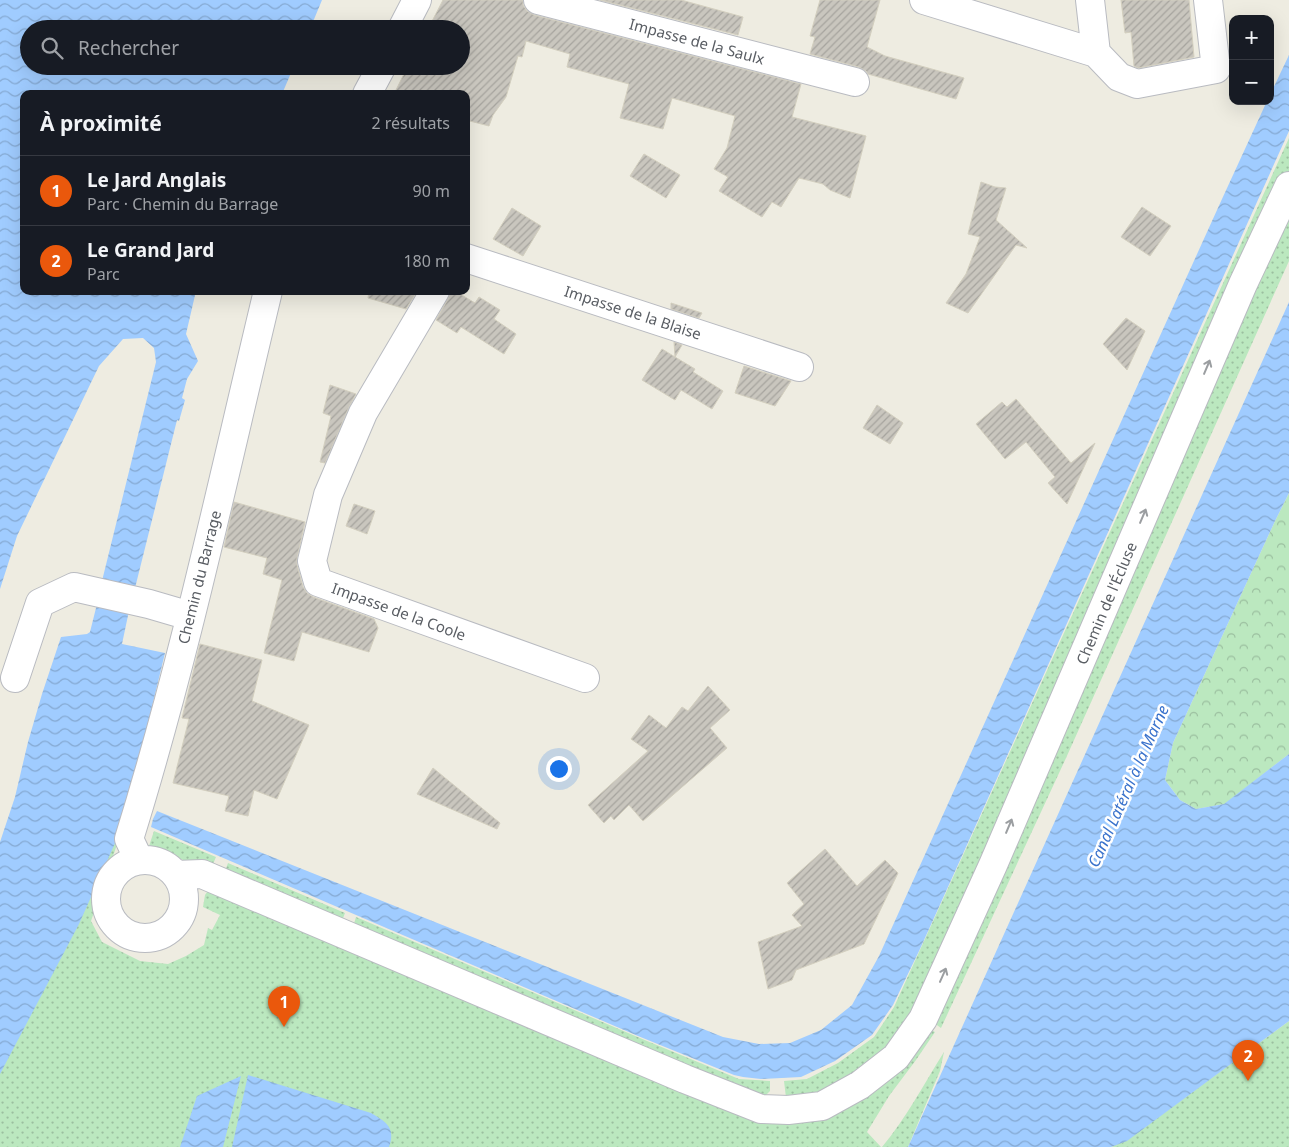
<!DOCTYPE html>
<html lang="fr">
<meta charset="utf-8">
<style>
body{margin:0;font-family:"Noto Sans",sans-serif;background:#20242c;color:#f1f3f6}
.controls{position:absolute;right:15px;top:15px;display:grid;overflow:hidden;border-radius:10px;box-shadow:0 5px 20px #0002}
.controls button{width:45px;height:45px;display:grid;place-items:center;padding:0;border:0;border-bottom:1px solid #363941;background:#171b24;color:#f1f3f6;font:25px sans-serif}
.you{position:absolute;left:558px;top:768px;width:18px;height:18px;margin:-12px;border:4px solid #fff;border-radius:50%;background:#1a73e8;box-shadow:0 0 0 8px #1a73e833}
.badge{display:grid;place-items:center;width:32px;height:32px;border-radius:50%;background:#ea580c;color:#fff;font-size:16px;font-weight:700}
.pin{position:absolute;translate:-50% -41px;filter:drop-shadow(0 1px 2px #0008)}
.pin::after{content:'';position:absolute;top:26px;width:18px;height:15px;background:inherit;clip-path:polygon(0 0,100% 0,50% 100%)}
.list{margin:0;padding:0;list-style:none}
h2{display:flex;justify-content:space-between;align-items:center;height:65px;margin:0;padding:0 20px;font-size:21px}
h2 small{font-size:16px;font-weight:400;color:#9ea1a6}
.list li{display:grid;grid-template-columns:32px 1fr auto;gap:15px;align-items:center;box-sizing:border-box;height:70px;padding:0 20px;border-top:1px solid #363941}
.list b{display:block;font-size:19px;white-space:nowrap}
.list p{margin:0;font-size:16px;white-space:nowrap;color:#9ea1a6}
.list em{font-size:16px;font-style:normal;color:#9ea1a6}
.icon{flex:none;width:28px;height:28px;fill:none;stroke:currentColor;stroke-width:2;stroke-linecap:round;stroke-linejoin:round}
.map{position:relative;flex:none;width:1289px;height:1147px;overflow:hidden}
.search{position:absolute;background:#171b24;box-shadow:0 5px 20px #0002;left:20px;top:20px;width:450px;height:55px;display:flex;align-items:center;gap:12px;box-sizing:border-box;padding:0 18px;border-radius:28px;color:#9ea1a6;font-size:19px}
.panel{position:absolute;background:#171b24;box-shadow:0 5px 20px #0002;left:20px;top:90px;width:450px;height:205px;border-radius:10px}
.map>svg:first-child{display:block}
.grass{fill:url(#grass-dots)}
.forest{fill:url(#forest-crowns)}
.water{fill:url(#water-waves)}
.building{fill:url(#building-hatch);stroke:#d3cfbf}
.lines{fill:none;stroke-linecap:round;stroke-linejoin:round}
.minor-casing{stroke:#b9bbc1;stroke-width:30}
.minor{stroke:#fff;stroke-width:28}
.oneway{stroke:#9b9ea1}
.labels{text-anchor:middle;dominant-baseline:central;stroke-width:5;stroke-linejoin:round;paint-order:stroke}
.street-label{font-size:15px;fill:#595d63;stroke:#fff}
.water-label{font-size:16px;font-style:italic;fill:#3972cc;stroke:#fff}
</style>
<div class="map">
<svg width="1289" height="1147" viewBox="0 0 1289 1147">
<defs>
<pattern id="grass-dots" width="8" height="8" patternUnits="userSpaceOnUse" patternTransform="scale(1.25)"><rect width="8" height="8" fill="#bbe8bf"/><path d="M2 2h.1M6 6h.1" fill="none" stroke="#9bbf9f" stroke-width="1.8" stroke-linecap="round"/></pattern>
<pattern id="forest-crowns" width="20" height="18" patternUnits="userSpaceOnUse" patternTransform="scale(1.25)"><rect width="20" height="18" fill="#bbe8bf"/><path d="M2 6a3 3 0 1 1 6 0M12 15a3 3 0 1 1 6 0" fill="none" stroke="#9bbf9f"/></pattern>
<pattern id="water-waves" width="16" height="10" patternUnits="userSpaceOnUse" patternTransform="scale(1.25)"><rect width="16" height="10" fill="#a0ccff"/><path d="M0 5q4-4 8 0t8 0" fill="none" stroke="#85a9d2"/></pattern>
<pattern id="building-hatch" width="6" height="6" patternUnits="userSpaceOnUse" patternTransform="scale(1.25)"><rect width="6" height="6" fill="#c9c6be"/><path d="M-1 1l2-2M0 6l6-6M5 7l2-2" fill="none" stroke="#a6a49e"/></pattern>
</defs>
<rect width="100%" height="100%" fill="#eeece1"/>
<path class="grass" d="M 1289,138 L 1289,181 L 915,1022 L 860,1076 L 787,1106 L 784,1081 L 807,1079 L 838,1063 L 874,1037 L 894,1007 Z
M 1289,197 L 1289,261 L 1066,758 L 941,1028 L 930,1020 Z
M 126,818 L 91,921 L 102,942 L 140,961 L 168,964 L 186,956 L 204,945 L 208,928 L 212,930 L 220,915 L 203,907 L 205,895 L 210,888 L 794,1120 L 923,1026 L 935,1032 L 916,1060 L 889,1096 L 867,1132 L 881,1147 L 0,1147 L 0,1020 Z
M 154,831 L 216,857 L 210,871 L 149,846 Z
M 228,863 L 345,913 L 340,926 L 223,877 Z
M 356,917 L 647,1041 L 739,1079 L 770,1081 L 770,1091 L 760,1101 L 352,930 Z
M 1289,1021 L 1289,1147 L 1111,1147 L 1127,1140 Z
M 944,1052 L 940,1071 L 908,1147 L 882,1147 C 906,1118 924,1084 944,1052 Z"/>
<path class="forest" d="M 1289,493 L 1289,754 L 1225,804 L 1196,809 L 1180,800 L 1165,780 L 1173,743 L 1275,521 Z"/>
<path class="water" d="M 0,0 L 322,0 L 310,29 L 29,29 L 29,66 L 294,66 L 282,94 L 24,94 L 24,291 L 196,291 L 186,334 L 198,361 L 187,379 L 182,398 L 185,400 L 179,421 L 177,420 L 134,592 L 101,585 L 156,362 L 154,348 L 143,338 L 123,339 L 99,366 L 17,536 L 0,589 Z
M 1289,55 L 1289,131 L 920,949 L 893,1005 L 872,1035 L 835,1061 L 801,1077 L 761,1079 L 743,1077 L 734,1075 L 638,1036 L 151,827 L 153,819 L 157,811 L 723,1037 L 759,1044 L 790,1043 L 821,1030 L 852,1005 L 879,956 L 1222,199 L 1267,101 L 1270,101 L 1270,95 Z
M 1289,302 L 1289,493 L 1275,521 L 1173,743 L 1165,780 L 1180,800 L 1196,809 L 1224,804 L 1289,754 L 1289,1021 L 1127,1141 L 1111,1147 L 908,1147 Z
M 99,596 L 130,606 L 122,644 L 165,653 L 124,823 L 79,924 L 0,1074 L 0,842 L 15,797 L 28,742 L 42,694 L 61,637 L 87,634 L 90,632 Z
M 248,1075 L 371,1113 C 386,1122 396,1127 389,1147 L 232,1147 Z
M 241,1076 L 223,1147 L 180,1147 L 197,1096 Z"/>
<path class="building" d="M 443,0 L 523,0 L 523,5 L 527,11 L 534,15 L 801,84 L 792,117 L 866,136 L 850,198 L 830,190 L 823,184 L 799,178 L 781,207 L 772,202 L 762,217 L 719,191 L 728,177 L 714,169 L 727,148 L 735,116 L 672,98 L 663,129 L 620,118 L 629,84 L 567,67 L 570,54 L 526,41 L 522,57 L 518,56 L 506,97 L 493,115 L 489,126 L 466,120 L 466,94 L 394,94 L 408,66 L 461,66 L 461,29 L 428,29 Z
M 600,0 L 681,0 L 743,17 L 738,35 Z
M 820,0 L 880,0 L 867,47 L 885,56 L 964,78 L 956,99 L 875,76 L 868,74 L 866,71 L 859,67 L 810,54 L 815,37 L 810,36 Z
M 1121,0 L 1189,0 L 1194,57 L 1138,68 L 1134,66 L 1131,32 L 1125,33 Z
M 644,154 L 680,175 L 666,198 L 630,176 Z
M 981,182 L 995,187 L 1006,188 L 996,220 L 1027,248 L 1016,245 L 968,313 L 946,303 L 966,274 L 980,237 L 968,234 Z
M 1142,207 L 1171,226 L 1150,256 L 1121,237 Z
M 512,208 L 541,226 L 523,256 L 493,239 Z
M 369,291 L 417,291 L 406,309 L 368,298 Z
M 451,291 L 455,291 L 475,303 L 479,297 L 500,310 L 494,319 L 516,334 L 504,354 L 461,327 L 457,333 L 436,320 L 448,299 Z
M 671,303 L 702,313 L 699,318 L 671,309 Z
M 1126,318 L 1145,331 L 1127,370 L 1103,344 Z
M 674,342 L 682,345 L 675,357 L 695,369 L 693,372 L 723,391 L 712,409 L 681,390 L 675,400 L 642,380 L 662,349 L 675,357 Z
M 744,366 L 791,381 L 775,406 L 735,393 Z
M 330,385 L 356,394 L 349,407 L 325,463 L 320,462 L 331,416 L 323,413 Z
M 1016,399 L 1071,463 L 1095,443 L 1067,504 L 1048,483 L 1055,477 L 1026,442 L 1005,459 L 976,424 L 1002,402 L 1007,407 Z
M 877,405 L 903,423 L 890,444 L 863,428 Z
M 234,502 L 305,522 L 297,558 L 297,565 L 303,587 L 307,593 L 313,597 L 374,619 L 378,628 L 369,652 L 302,632 L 294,661 L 264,653 L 282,580 L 263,574 L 267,558 L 224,547 Z
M 354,504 L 375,511 L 367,534 L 346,526 Z
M 200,644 L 262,660 L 252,701 L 309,725 L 277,799 L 254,790 L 248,816 L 225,811 L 229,796 L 173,783 L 189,719 L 182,718 Z
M 708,686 L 730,710 L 710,728 L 727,748 L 643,821 L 629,805 L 614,820 L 611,816 L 604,823 L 588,805 L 648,751 L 631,739 L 649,715 L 666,728 L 682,707 L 688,711 Z
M 433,768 L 500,823 L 497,829 L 417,794 Z
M 825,849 L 857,886 L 885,860 L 898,873 L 864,944 L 796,970 L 792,980 L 768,989 L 758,942 L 802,926 L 792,915 L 804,904 L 787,883 Z"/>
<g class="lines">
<g class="minor-casing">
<path id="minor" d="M 538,0 L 855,82
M 924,0 L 1096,53 L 1090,0
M 402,29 L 417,0
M 1096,53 L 1119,77 L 1137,84 L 1216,69 L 1208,0
M 367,94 L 382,66
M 466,258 L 799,367
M 435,291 L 363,413 L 328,495 L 312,561 L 318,582 L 585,678
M 15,678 L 40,603 L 74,587 L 149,604 L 190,616
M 139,860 L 129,839 C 185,659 224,474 268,291
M106 899a39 39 0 1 1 78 0a39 39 0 1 1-78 0Z
M 176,875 L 202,874 L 685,1079 L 761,1109 L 788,1110 L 822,1106 L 860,1085 L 896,1057 L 923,1019 L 993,865 L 1243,284 L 1289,186"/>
</g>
<use href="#minor" class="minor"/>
</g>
<defs><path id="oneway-shaft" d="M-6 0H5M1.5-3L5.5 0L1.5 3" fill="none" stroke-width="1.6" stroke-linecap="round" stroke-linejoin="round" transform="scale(1.25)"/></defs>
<g class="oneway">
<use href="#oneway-shaft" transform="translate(1207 367) rotate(-67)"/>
<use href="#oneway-shaft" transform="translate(1143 516) rotate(-67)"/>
<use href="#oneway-shaft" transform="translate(1009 826) rotate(-67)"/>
<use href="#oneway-shaft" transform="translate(943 975) rotate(-66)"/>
</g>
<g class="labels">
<g class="street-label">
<text transform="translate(697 41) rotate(15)">Impasse de la Saulx</text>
<text transform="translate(633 312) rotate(18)">Impasse de la Blaise</text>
<text transform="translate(199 577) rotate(-76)">Chemin du Barrage</text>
<text transform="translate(1106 603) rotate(-67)">Chemin de l'Écluse</text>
<text transform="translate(399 611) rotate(20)">Impasse de la Coole</text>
</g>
<g class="water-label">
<text transform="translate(1128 786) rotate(-66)">Canal Latéral à la Marne</text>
</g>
</g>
</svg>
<div class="controls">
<button>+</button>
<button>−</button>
</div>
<div class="you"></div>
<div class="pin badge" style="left:284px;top:1027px">1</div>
<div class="pin badge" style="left:1248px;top:1081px">2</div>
<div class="search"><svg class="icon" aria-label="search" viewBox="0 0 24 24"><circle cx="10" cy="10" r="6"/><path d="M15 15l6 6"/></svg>Rechercher</div>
<section class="panel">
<h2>À proximité<small>2 résultats</small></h2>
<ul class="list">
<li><span class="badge">1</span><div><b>Le Jard Anglais</b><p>Parc · Chemin du Barrage</p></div><em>90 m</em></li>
<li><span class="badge">2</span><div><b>Le Grand Jard</b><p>Parc</p></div><em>180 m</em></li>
</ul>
</section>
</div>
